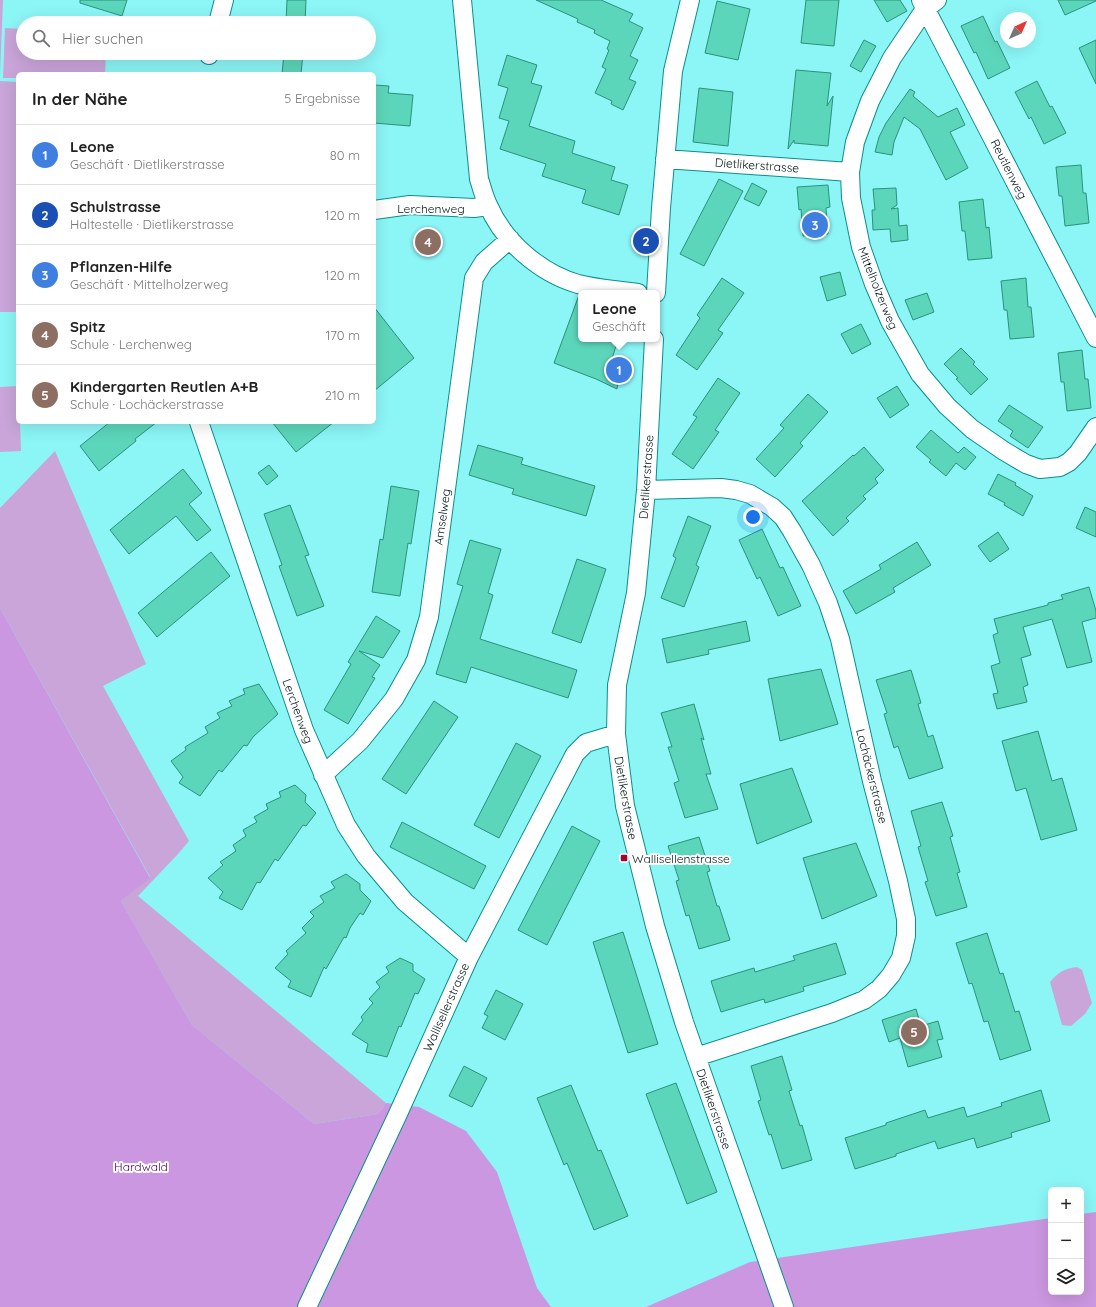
<!DOCTYPE html>
<html lang="de">
<meta charset="utf-8">
<style>
body{margin:0;font-family:Quicksand,sans-serif;background:#f2f2f2;color:#222}
.controls{position:absolute;right:12px;bottom:12px;display:grid;overflow:hidden;border-radius:6px;box-shadow:0 4px 16px #0002}
.controls button{width:36px;height:36px;display:grid;place-items:center;padding:0;border:0;border-bottom:1px solid #e0e0e0;background:#fff;color:#222;font:20px sans-serif}
.compass{position:absolute;left:1000px;top:12px;width:36px;height:36px;border-radius:50%;background:#fff;box-shadow:0 4px 16px #0002;rotate:45deg}
.you{position:absolute;left:753px;top:517px;width:14px;height:14px;margin:-10px;border:3px solid #fff;border-radius:50%;background:#1a73e8;box-shadow:0 0 0 6px #1a73e833}
.badge{display:grid;place-items:center;width:26px;height:26px;border-radius:50%;background:#a30433;color:#fff;font-size:13px;font-weight:700}
.pin{position:absolute;translate:-50% -50%;border:2px solid #fff;box-shadow:0 1px 4px #0006}
.popup{position:absolute;left:578px;top:290px;width:82px;height:52px;box-sizing:border-box;display:grid;place-content:center;border-radius:6px;background:#fff;filter:drop-shadow(0 1px 3px #0005);font-size:13px;white-space:nowrap;color:#767676}
.popup b{font-size:15px;color:#222}
.popup::after{content:'';position:absolute;left:50%;top:100%;margin-left:-8px;border:8px solid transparent;border-top-color:#fff}
.list{margin:0;padding:0;list-style:none}
h2{display:flex;justify-content:space-between;align-items:center;height:52px;margin:0;padding:0 16px;font-size:17px}
h2 small{font-size:13px;font-weight:400;color:#767676}
.list li{display:grid;grid-template-columns:26px 1fr auto;gap:12px;align-items:center;box-sizing:border-box;height:60px;padding:0 16px;border-top:1px solid #e0e0e0}
.list b{display:block;font-size:15px;white-space:nowrap}
.list p{margin:0;font-size:13px;white-space:nowrap;color:#767676}
.list em{font-size:13px;font-style:normal;color:#767676}
.icon{flex:none;width:22px;height:22px;fill:none;stroke:currentColor;stroke-width:2;stroke-linecap:round;stroke-linejoin:round}
.map{position:relative;flex:none;width:1096px;height:1307px;overflow:hidden}
.search{position:absolute;background:#fff;box-shadow:0 4px 16px #0002;left:16px;top:16px;width:360px;height:44px;display:flex;align-items:center;gap:10px;box-sizing:border-box;padding:0 14px;border-radius:22px;color:#767676;font-size:15px}
.panel{position:absolute;background:#fff;box-shadow:0 4px 16px #0002;left:16px;top:72px;width:360px;height:352px;border-radius:6px}
.map>svg:first-child{display:block}
.green{fill:#c9a5d9}
.forest{fill:#cb97e0}
.building{fill:#5cd6ba;stroke:#2b927c}
.lines{fill:none;stroke-linecap:round;stroke-linejoin:round}
.minor-casing{stroke:#0b8e8f;stroke-width:20}
.minor{stroke:#fff;stroke-width:18}
.poi-dot{fill:#a30433;stroke:#fff;stroke-width:1.5}
.labels{text-anchor:middle;dominant-baseline:central;stroke-width:4;stroke-linejoin:round;paint-order:stroke}
.street-label{font-size:12px;fill:#011515;stroke:#fff}
.poi-label{font-size:12px;fill:#011515;stroke:#fff;text-anchor:start}
.park-label{font-size:12px;fill:#48005d;stroke:#fff}
</style>
<div class="map">
<svg width="1096" height="1307" viewBox="0 0 1096 1307">
<rect width="100%" height="100%" fill="#8cf5f6"/>
<path class="green" d="M 0,0 L 3,0 L 0,76 Z
M 5,28 L 23,29 L 23,53 L 106,53 L 105,74 L 18,74 L 18,78 L 3,78 Z
M 0,81 L 18,82 L 18,312 L 0,312 Z
M 18,386 L 18,422 L 20,422 L 21,451 L 0,452 L 0,387 Z
M 55,451 L 146,664 L 103,686 L 189,841 L 178,854 L 138,896 L 386,1103 L 378,1114 L 314,1124 L 192,1025 L 121,901 L 150,877 L 0,608 L 0,508 Z
M 1077,967 L 1082,970 L 1092,1003 L 1085,1014 L 1071,1026 L 1062,1025 L 1050,982 C 1059,972 1063,969 1077,967 Z"/>
<path class="forest" d="M 0,608 L 150,878 L 121,901 L 192,1025 L 314,1124 L 378,1114 L 386,1103 L 419,1107 L 466,1131 L 497,1172 L 537,1288 L 551,1307 L 0,1307 Z
M 1096,1212 L 1096,1307 L 646,1307 L 750,1262 L 1051,1218 L 1051,1292 L 1081,1292 L 1081,1214 Z"/>
<path class="building" d="M 80,0 L 127,0 L 122,16 L 80,3 Z
M 287,0 L 306,0 L 305,23 L 286,23 Z
M 536,0 L 601,0 L 633,14 L 629,21 L 643,28 L 630,56 L 638,60 L 629,79 L 636,82 L 623,110 L 611,104 L 612,101 L 595,93 L 606,69 L 602,67 L 609,50 L 607,49 L 610,41 L 594,33 L 595,30 L 577,22 L 578,19 Z
M 806,0 L 839,0 L 834,46 L 801,43 Z
M 874,0 L 900,0 L 907,11 L 887,22 Z
M 1058,0 L 1096,0 L 1096,1 L 1065,15 Z
M 717,1 L 750,9 L 738,60 L 705,53 Z
M 983,16 L 995,42 L 997,41 L 1010,68 L 988,79 L 976,52 L 974,53 L 961,26 Z
M 864,40 L 876,46 L 861,72 L 850,66 Z
M 1096,40 L 1096,84 L 1079,48 Z
M 284,53 L 303,53 L 301,74 L 282,74 Z
M 507,55 L 537,65 L 531,83 L 542,86 L 529,126 L 575,141 L 572,153 L 615,167 L 611,180 L 628,185 L 619,215 L 582,203 L 586,190 L 542,176 L 546,164 L 500,149 L 509,121 L 499,118 L 508,88 L 498,85 Z
M 796,70 L 831,73 L 827,106 L 833,96 L 828,146 L 794,143 L 794,140 L 788,149 Z
M 1037,81 L 1050,107 L 1052,106 L 1066,133 L 1044,144 L 1031,117 L 1029,119 L 1015,92 Z
M 374,85 L 389,86 L 388,93 L 413,95 L 410,126 L 374,123 Z
M 699,88 L 733,92 L 728,146 L 693,142 Z
M 910,89 L 915,92 L 913,96 L 938,117 L 957,108 L 965,125 L 950,132 L 968,168 L 946,180 L 920,129 L 904,117 L 894,142 L 892,155 L 875,152 L 879,137 L 886,123 Z
M 1081,165 L 1083,193 L 1086,193 L 1089,223 L 1065,226 L 1062,196 L 1059,196 L 1056,167 Z
M 719,179 L 743,191 L 704,266 L 680,254 Z
M 752,183 L 767,191 L 759,206 L 744,199 Z
M 828,185 L 830,207 L 826,208 L 828,234 L 803,236 L 801,209 L 799,210 L 797,187 Z
M 896,188 L 897,205 L 891,209 L 898,208 L 899,226 L 907,225 L 908,240 L 891,242 L 890,229 L 873,230 L 872,210 L 875,210 L 873,189 Z
M 983,199 L 986,228 L 989,227 L 992,258 L 968,260 L 965,231 L 962,231 L 959,202 Z
M 840,272 L 846,295 L 827,301 L 820,277 Z
M 722,278 L 744,293 L 718,330 L 723,333 L 697,370 L 676,355 L 700,318 L 697,315 Z
M 1026,278 L 1028,307 L 1031,307 L 1034,337 L 1010,339 L 1007,310 L 1004,310 L 1001,281 Z
M 927,293 L 934,312 L 913,320 L 905,300 Z
M 579,295 L 581,295 L 581,339 L 618,339 L 612,359 L 620,362 L 617,389 L 596,379 L 554,363 Z
M 374,307 L 414,358 L 374,391 Z
M 861,324 L 871,344 L 852,354 L 841,334 Z
M 961,348 L 975,362 L 973,364 L 988,379 L 971,395 L 956,379 L 958,378 L 944,364 Z
M 1082,350 L 1085,379 L 1088,379 L 1091,408 L 1067,411 L 1064,382 L 1061,382 L 1058,353 Z
M 718,378 L 740,393 L 715,430 L 719,432 L 693,469 L 672,454 L 697,417 L 693,415 Z
M 897,386 L 909,405 L 890,418 L 877,398 Z
M 808,394 L 828,412 L 800,443 L 803,446 L 775,477 L 756,459 L 784,428 L 780,425 Z
M 1009,405 L 1043,427 L 1028,448 L 1010,436 L 1013,431 L 998,421 Z
M 110,422 L 157,422 L 135,439 L 136,441 L 99,471 L 80,446 Z
M 272,422 L 334,422 L 296,452 Z
M 931,430 L 958,453 L 964,447 L 976,457 L 965,470 L 956,463 L 946,476 L 929,462 L 931,460 L 916,447 Z
M 478,445 L 523,458 L 521,464 L 595,486 L 586,516 L 512,494 L 514,489 L 469,475 Z
M 864,447 L 884,470 L 875,479 L 878,483 L 863,496 L 866,499 L 846,518 L 849,521 L 833,536 L 802,501 L 853,455 L 854,456 Z
M 269,465 L 278,476 L 267,485 L 258,473 Z
M 183,469 L 202,493 L 189,504 L 211,530 L 197,541 L 176,516 L 129,554 L 110,530 Z
M 998,474 L 1016,483 L 1015,485 L 1033,496 L 1023,516 L 1004,505 L 1005,503 L 988,494 Z
M 391,486 L 419,491 L 411,544 L 408,543 L 400,596 L 372,592 L 380,539 L 383,540 Z
M 290,505 L 309,555 L 305,556 L 324,606 L 297,616 L 279,566 L 282,565 L 264,514 Z
M 1085,507 L 1096,512 L 1096,537 L 1076,528 Z
M 688,516 L 711,526 L 696,565 L 699,567 L 684,607 L 661,598 L 676,558 L 673,556 Z
M 762,529 L 780,568 L 783,567 L 801,606 L 778,616 L 760,577 L 757,579 L 739,540 Z
M 998,532 L 1009,549 L 990,562 L 978,546 Z
M 470,540 L 501,549 L 488,593 L 493,595 L 480,639 L 577,670 L 568,698 L 471,667 L 466,683 L 436,674 L 463,586 L 457,584 Z
M 917,542 L 931,565 L 893,588 L 895,592 L 856,614 L 843,591 L 881,569 L 879,565 Z
M 211,552 L 230,576 L 157,637 L 138,613 Z
M 577,559 L 606,569 L 581,643 L 552,633 Z
M 1089,587 L 1096,611 L 1096,618 L 1082,622 L 1092,662 L 1067,668 L 1052,619 L 1023,627 L 1031,655 L 1021,658 L 1028,685 L 1023,687 L 1027,702 L 997,709 L 993,694 L 998,693 L 991,666 L 1000,663 L 993,635 L 998,633 L 994,619 L 1048,605 L 1048,603 L 1063,599 L 1061,595 Z
M 376,616 L 400,631 L 383,658 L 359,651 L 380,665 L 372,677 L 375,678 L 348,724 L 324,710 L 351,664 L 348,662 Z
M 746,621 L 750,641 L 708,650 L 709,654 L 667,663 L 662,639 Z
M 821,669 L 838,724 L 780,741 L 768,679 Z
M 911,670 L 921,703 L 918,704 L 928,737 L 933,735 L 943,768 L 909,779 L 898,746 L 894,748 L 884,714 L 887,713 L 876,680 Z
M 259,684 L 278,714 L 253,737 L 247,746 L 244,745 L 222,772 L 219,770 L 200,796 L 179,783 L 183,777 L 171,761 L 186,750 L 185,747 L 208,733 L 205,727 L 220,718 L 217,713 L 232,706 L 229,701 L 245,694 L 243,689 Z
M 434,701 L 458,717 L 406,794 L 382,779 Z
M 694,704 L 704,740 L 701,738 L 711,774 L 706,774 L 718,809 L 685,818 L 674,783 L 679,781 L 668,747 L 672,747 L 661,713 Z
M 1038,731 L 1052,781 L 1062,778 L 1077,830 L 1041,840 L 1026,788 L 1016,791 L 1002,741 Z
M 516,743 L 541,756 L 499,838 L 474,825 Z
M 792,768 L 812,822 L 757,844 L 740,784 Z
M 295,785 L 306,795 L 305,802 L 316,813 L 306,826 L 303,825 L 278,861 L 275,859 L 260,883 L 257,882 L 242,910 L 219,898 L 223,892 L 208,878 L 223,865 L 220,862 L 236,851 L 233,845 L 246,836 L 243,830 L 257,822 L 254,817 L 268,809 L 266,804 L 281,797 L 279,792 Z
M 942,802 L 953,836 L 950,837 L 960,872 L 957,873 L 967,907 L 936,916 L 925,882 L 928,881 L 918,847 L 921,846 L 911,811 Z
M 402,822 L 486,866 L 474,889 L 390,847 Z
M 572,826 L 600,841 L 547,945 L 518,930 Z
M 699,837 L 710,871 L 707,872 L 717,906 L 719,906 L 730,940 L 699,949 L 689,915 L 686,916 L 676,881 L 679,880 L 668,846 Z
M 856,843 L 877,896 L 822,919 L 803,858 Z
M 346,874 L 360,884 L 360,890 L 371,901 L 363,915 L 360,913 L 350,928 L 346,938 L 344,937 L 326,969 L 324,967 L 311,997 L 288,987 L 291,981 L 275,968 L 288,954 L 286,951 L 306,933 L 302,928 L 314,916 L 310,912 L 324,902 L 320,896 L 335,888 L 331,882 Z
M 623,932 L 658,1044 L 628,1053 L 593,942 Z
M 987,933 L 1000,974 L 1003,973 L 1015,1012 L 1019,1011 L 1031,1050 L 1000,1060 L 988,1021 L 984,1022 L 972,983 L 969,984 L 956,943 Z
M 836,943 L 846,974 L 803,987 L 804,991 L 765,1003 L 764,999 L 721,1012 L 711,981 L 754,968 L 755,972 L 795,960 L 793,956 Z
M 400,958 L 413,964 L 413,971 L 425,979 L 418,994 L 415,993 L 401,1027 L 399,1026 L 387,1057 L 366,1052 L 368,1044 L 352,1034 L 363,1020 L 361,1017 L 373,1003 L 369,999 L 380,987 L 376,982 L 389,972 L 386,967 Z
M 496,990 L 523,1004 L 505,1040 L 482,1028 L 488,1016 L 484,1014 Z
M 916,1009 L 921,1026 L 938,1021 L 943,1039 L 937,1040 L 942,1057 L 908,1067 L 900,1038 L 889,1042 L 882,1020 Z
M 782,1056 L 792,1090 L 789,1091 L 800,1126 L 802,1125 L 812,1160 L 782,1169 L 771,1134 L 769,1135 L 758,1101 L 761,1100 L 751,1066 Z
M 464,1066 L 487,1078 L 472,1107 L 449,1096 Z
M 676,1083 L 717,1192 L 687,1204 L 646,1094 Z
M 571,1085 L 598,1151 L 601,1150 L 628,1216 L 594,1230 L 567,1163 L 564,1165 L 537,1098 Z
M 1041,1090 L 1050,1121 L 1011,1133 L 1012,1137 L 977,1148 L 974,1138 L 938,1149 L 935,1141 L 896,1154 L 896,1156 L 855,1169 L 845,1138 L 886,1125 L 886,1123 L 925,1110 L 928,1118 L 964,1107 L 967,1117 L 1002,1106 L 1001,1103 Z"/>
<g class="lines">
<g class="minor-casing">
<path id="minor" d="M 462,0 L 479,179 C 482,188 484,197 488,205 C 504,242 540,273 578,284 C 597,289 618,290 638,293
M 921,0 L 1096,338
M 937,0 L 925,9 L 892,58 L 870,101 L 855,142 L 850,172 L 851,198 L 861,247 L 874,284 L 890,321 L 920,374 L 947,406 L 972,429 L 1004,451 L 1026,464 L 1040,469 L 1060,467 L 1069,462 L 1078,453 L 1096,427
M 218,23 L 224,0
M 209,55 L 210,53
M 665,159 L 850,172
M 374,210 L 410,205 L 474,208 L 488,206
M 656,293 L 661,208 L 673,71 L 690,0
M 654,339 L 646,490 L 636,593 L 617,685 L 616,734 L 625,806 L 655,926 L 684,1022 L 784,1307
M 199,422 L 304,730 L 346,825 L 366,856 L 405,902 L 469,957
M 646,490 L 721,488 L 736,490 L 750,494 L 772,507 L 783,517 L 792,531 L 811,565 L 828,603 L 840,639 L 872,781 L 898,881 L 906,919 L 906,936 L 901,958 L 891,975 L 879,989 L 864,1000 L 832,1013 L 696,1057
M 323,775 L 360,741 L 394,699 L 416,660 L 429,617 L 474,278 L 484,262 L 510,239
M 307,1307 L 397,1116 L 469,957 L 575,754 L 586,743 L 616,734"/>
</g>
<use href="#minor" class="minor"/>
</g>
<rect class="poi-dot" x="620" y="854" width="8" height="8" rx="2"/>
<g class="labels">
<g class="street-label">
<text transform="translate(757 165) rotate(4)">Dietlikerstrasse</text>
<text transform="translate(1009 169) rotate(63)">Reutlenweg</text>
<text x="431" y="208">Lerchenweg</text>
<text transform="translate(878 288) rotate(68)">Mittelholzerweg</text>
<text transform="translate(646 477) rotate(-86)">Dietlikerstrasse</text>
<text transform="translate(442 517) rotate(-82)">Amselweg</text>
<text transform="translate(298 711) rotate(70)">Lerchenweg</text>
<text transform="translate(872 776) rotate(76)">Lochäckerstrasse</text>
<text transform="translate(626 798) rotate(80)">Dietlikerstrasse</text>
<text transform="translate(446 1007) rotate(-66)">Wallisellerstrasse</text>
<text transform="translate(714 1109) rotate(71)">Dietlikerstrasse</text>
</g>
<g class="poi-label">
<text x="632" y="858">Wallisellenstrasse</text>
</g>
<g class="park-label">
<text x="141" y="1166">Hardwald</text>
</g>
</g>
</svg>
<div class="controls">
<button>+</button>
<button>−</button>
<button><svg class="icon" aria-label="layers" viewBox="0 0 24 24"><path d="M12 4l9 5-9 5-9-5zM3 14l9 5 9-5"/></svg></button>
</div>
<svg class="compass" viewBox="-18 -18 36 36"><path d="M0-13l5 13h-10z" fill="#e53935"/><path d="M0 13l5-13h-10z" fill="#767676"/></svg>
<div class="you"></div>
<div class="pin badge" style="left:619px;top:370px;background:#3f7fe0">1</div>
<div class="popup"><b>Leone</b>Geschäft</div>
<div class="pin badge" style="left:646px;top:241px;background:#1a4fb4">2</div>
<div class="pin badge" style="left:815px;top:225px;background:#3f7fe0">3</div>
<div class="pin badge" style="left:428px;top:242px;background:#8d6e63">4</div>
<div class="pin badge" style="left:914px;top:1032px;background:#8d6e63">5</div>
<div class="search"><svg class="icon" aria-label="search" viewBox="0 0 24 24"><circle cx="10" cy="10" r="6"/><path d="M15 15l6 6"/></svg>Hier suchen</div>
<section class="panel">
<h2>In der Nähe<small>5 Ergebnisse</small></h2>
<ul class="list">
<li><span class="badge" style="background:#3f7fe0">1</span><div><b>Leone</b><p>Geschäft · Dietlikerstrasse</p></div><em>80 m</em></li>
<li><span class="badge" style="background:#1a4fb4">2</span><div><b>Schulstrasse</b><p>Haltestelle · Dietlikerstrasse</p></div><em>120 m</em></li>
<li><span class="badge" style="background:#3f7fe0">3</span><div><b>Pflanzen-Hilfe</b><p>Geschäft · Mittelholzerweg</p></div><em>120 m</em></li>
<li><span class="badge" style="background:#8d6e63">4</span><div><b>Spitz</b><p>Schule · Lerchenweg</p></div><em>170 m</em></li>
<li><span class="badge" style="background:#8d6e63">5</span><div><b>Kindergarten Reutlen A+B</b><p>Schule · Lochäckerstrasse</p></div><em>210 m</em></li>
</ul>
</section>
</div>
